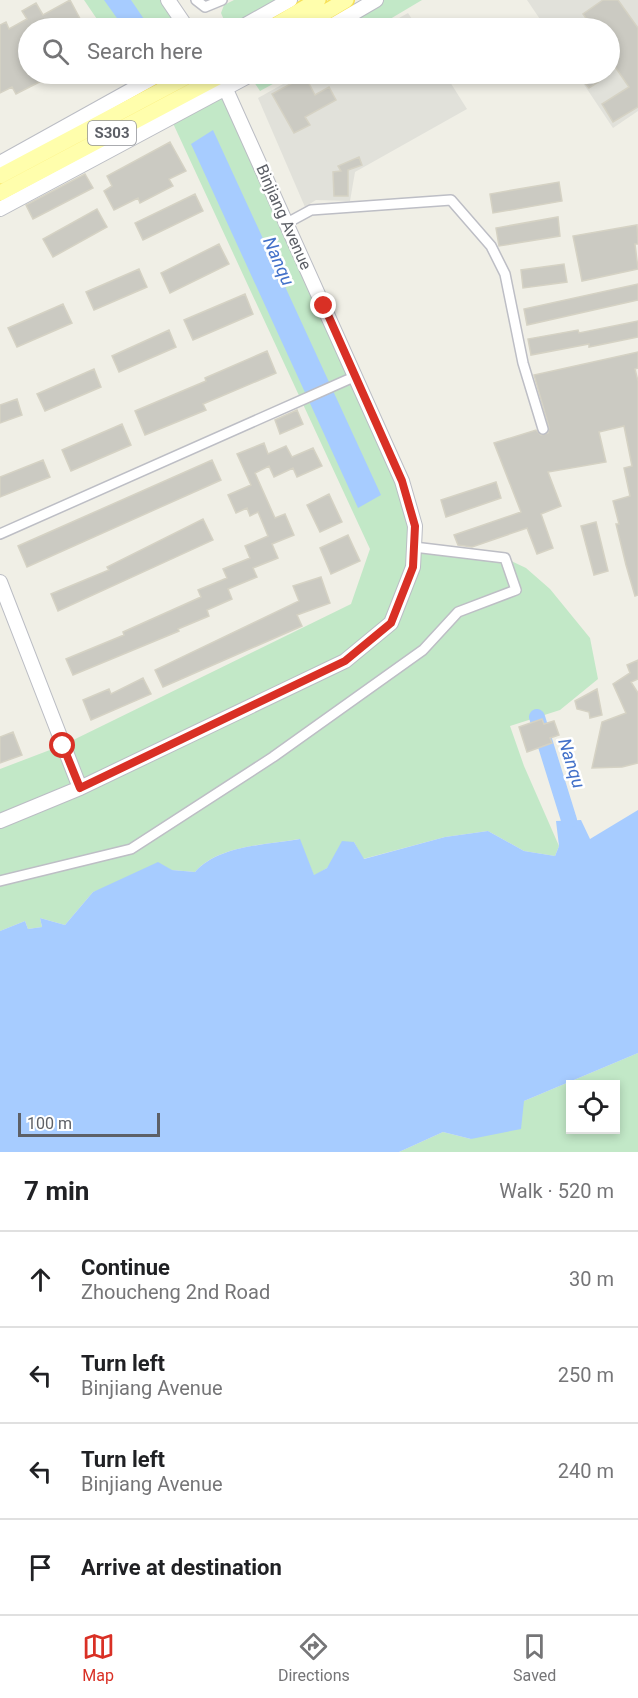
<!DOCTYPE html>
<meta charset="utf-8">
<style>
body{margin:0;font-family:Roboto,sans-serif;background:#f2f2f2;color:#202124}
.controls{position:absolute;right:18px;bottom:18px;display:grid;overflow:hidden;border-radius:0px;box-shadow:0 3px 9px #0003}
.controls button{width:54px;height:54px;display:grid;place-items:center;padding:0;border:0;border-bottom:2px solid #e0e0e0;background:#fff;color:#202124;font:30px sans-serif}
.scale{position:absolute;left:18px;bottom:15px;width:142px;box-sizing:border-box;padding-left:6px;border:3px solid #5d6067;border-top:0;font-size:16px;line-height:21px;white-space:nowrap;color:#5d6067;-webkit-text-stroke:4px #fff;paint-order:stroke}
.stop{position:absolute;width:18px;height:18px;margin:-14px;border:4px solid #d93025;border-radius:50%;background:#fff}
.stop.end{background:#d93025;border-color:#fff;box-shadow:0 2px 6px #0008}
.list{margin:0;padding:0;list-style:none}
h2{display:flex;justify-content:space-between;align-items:center;height:78px;margin:0;padding:0 24px;font-size:26px}
h2 small{font-size:20px;font-weight:400;color:#757577}
.list li{display:grid;grid-template-columns:39px 1fr auto;gap:18px;align-items:center;box-sizing:border-box;height:96px;padding:0 24px;border-top:2px solid #e0e0e0}
.list b{display:block;font-size:22px;white-space:nowrap}
.list p{margin:0;font-size:20px;white-space:nowrap;color:#757577}
.list em{font-size:20px;font-style:normal;color:#757577}
.icon{flex:none;width:33px;height:33px;fill:none;stroke:currentColor;stroke-width:2;stroke-linecap:round;stroke-linejoin:round}
.map{position:relative;flex:none;width:638px;height:1152px;overflow:hidden}
.search{position:absolute;background:#fff;box-shadow:0 3px 9px #0003;left:18px;right:18px;top:18px;height:66px;display:flex;align-items:center;gap:15px;box-sizing:border-box;padding:0 21px;border-radius:33px;color:#757577;font-size:22px}
.sheet{height:462px;background:#fff}
nav{display:flex;justify-content:space-around;align-items:center;box-sizing:border-box;height:84px;border-top:2px solid #e0e0e0;background:#fff;font-size:16px;color:#757577}
nav a{display:grid;justify-items:center;gap:3px}
nav .on{color:#d93025}
.map>svg:first-child{display:block}
.industrial{fill:#e1e1da}
.green{fill:#c2e8c7;fill-rule:evenodd}
.water{fill:#a7ccff}
.lines{fill:none;stroke-linecap:round;stroke-linejoin:round}
.river{stroke:#a7ccff;stroke-width:16}
.building{fill:#cbcac2;stroke:#d5d2c4;stroke-width:1.5}
.street-casing{stroke:#bdbec5;stroke-width:12}
.secondary-casing{stroke:#bbbdc4;stroke-width:16}
.primary-casing{stroke:#f7e158;stroke-width:18}
.street{stroke:#fff;stroke-width:9}
.secondary{stroke:#fff;stroke-width:14}
.primary{stroke:#fffeac;stroke-width:15}
.route{stroke:#d93025;stroke-width:8}
.labels{text-anchor:middle;dominant-baseline:central;stroke-width:5;stroke-linejoin:round;paint-order:stroke}
.shield{fill:#fff;stroke:#8e9095;stroke-width:1.5}
.shield-label{font-size:15px;font-weight:bold;fill:#5d6067}
.street-label{font-size:16px;fill:#5d6067;stroke:#fff}
.water-label{font-size:18px;font-style:italic;fill:#4371c9;stroke:#fff}
</style>
<div class="map">
<svg width="638" height="1152" viewBox="0 0 638 1152">
<rect width="100%" height="100%" fill="#f0efe6"/>
<path class="industrial" d="M 527,0 L 638,0 L 638,111 L 613,128 L 577,74 L 610,74 L 610,28 L 546,28 Z
M 408,13 L 418,28 L 381,28 Z
M 301,74 L 445,74 L 467,109 L 355,172 L 350,201 L 316,200 L 305,207 L 258,98 Z"/>
<path class="green" d="M 84,0 L 168,0 L 187,28 L 103,28 Z
M 234,0 L 278,0 L 233,23 L 224,20 L 221,13 L 224,5 Z
M 383,0 L 422,0 L 375,28 L 337,28 Z
M 262,74 L 291,74 L 260,91 L 254,82 Z
M 226,89 L 402,481 L 414,547 L 505,558 L 526,568 L 550,589 L 590,638 L 598,679 L 560,710 L 510,726 L 524,766 L 559,846 L 555,856 L 524,851 L 488,831 L 445,837 L 363,859 L 354,842 L 327,868 L 314,876 L 299,839 C 266,845 218,845 195,872 L 172,870 L 93,892 L 65,925 L 40,918 L 42,927 L 28,929 L 25,921 L 0,931 L 0,769 L 63,745 L 351,604 L 370,549 L 171,119 Z
M 638,1053 L 638,1152 L 399,1152 L 443,1132 L 471,1139 L 524,1101 ZM 570,1084 L 616,1084 L 616,1130 L 570,1130 Z"/>
<path class="water" d="M 104,0 L 131,0 L 148,25 L 144,28 L 124,28 Z
M 213,130 L 381,495 L 358,508 L 191,144 Z
M 638,810 L 638,1053 L 524,1101 L 521,1129 L 471,1139 L 443,1132 L 399,1152 L 0,1152 L 0,931 L 25,921 L 28,929 L 42,927 L 40,918 L 65,925 L 93,892 L 158,862 L 172,870 L 195,872 C 219,845 266,845 300,839 L 314,875 L 327,868 L 342,841 L 354,842 L 364,859 L 445,837 L 488,831 L 524,851 L 555,856 L 559,846 L 556,821 L 581,820 L 590,839 Z"/>
<g class="lines">
<path class="river" d="M 537,717 L 569,820"/>
</g>
<path class="building" d="M 70,0 L 85,28 L 28,28 L 28,74 L 55,74 L 16,94 L 12,87 L 0,93 L 0,25 L 6,22 L 9,29 L 27,19 L 22,11 L 36,3 L 43,15 Z
M 603,0 L 618,0 L 638,28 L 638,107 L 613,122 L 602,104 L 629,87 L 611,61 L 614,59 L 609,53 L 609,28 L 593,28 L 583,14 Z
M 578,74 L 596,74 L 601,80 L 589,88 Z
M 305,76 L 315,95 L 329,87 L 336,100 L 305,117 L 310,125 L 294,133 L 272,94 Z
M 170,142 L 186,171 L 169,179 L 173,186 L 140,203 L 138,198 L 114,210 L 104,191 L 112,186 L 107,176 Z
M 359,157 L 362,165 L 348,170 L 348,196 L 334,196 L 333,172 L 341,171 L 338,166 Z
M 85,174 L 93,188 L 33,219 L 26,205 Z
M 559,182 L 562,201 L 493,213 L 490,194 Z
M 195,194 L 203,211 L 143,240 L 135,223 Z
M 97,209 L 107,227 L 53,257 L 43,239 Z
M 558,217 L 560,236 L 499,246 L 496,228 Z
M 637,225 L 638,244 L 635,244 L 638,269 L 582,281 L 573,236 Z
M 219,244 L 229,264 L 170,293 L 161,273 Z
M 564,264 L 567,282 L 523,288 L 521,270 Z
M 139,269 L 147,287 L 94,310 L 86,292 Z
M 638,284 L 638,300 L 527,325 L 524,309 Z
M 245,294 L 253,314 L 193,340 L 184,320 Z
M 63,304 L 72,323 L 17,347 L 8,328 Z
M 638,321 L 638,337 L 589,347 L 589,344 L 531,355 L 528,339 L 578,330 L 579,333 Z
M 169,330 L 176,347 L 119,372 L 112,356 Z
M 267,351 L 276,373 L 203,404 L 206,410 L 145,435 L 135,411 L 206,381 L 205,378 Z
M 638,352 L 638,368 L 635,369 L 638,381 L 638,595 L 635,596 L 626,565 L 616,524 L 619,524 L 613,501 L 630,496 L 624,468 L 632,466 L 624,426 L 599,432 L 606,462 L 548,472 L 561,506 L 541,514 L 553,548 L 537,554 L 527,528 L 472,547 L 458,545 L 454,535 L 521,512 L 494,443 L 536,430 L 541,435 L 548,433 L 549,427 L 534,375 Z
M 94,369 L 101,387 L 45,411 L 37,394 Z
M 17,399 L 22,415 L 0,423 L 0,405 Z
M 297,410 L 303,424 L 280,434 L 275,420 Z
M 122,424 L 131,445 L 71,471 L 62,450 Z
M 264,443 L 268,454 L 286,446 L 292,457 L 313,448 L 322,466 L 297,477 L 293,468 L 274,477 L 269,466 L 255,473 L 275,518 L 285,514 L 294,535 L 272,544 L 278,558 L 253,568 L 257,577 L 228,589 L 232,599 L 207,610 L 209,616 L 178,629 L 179,631 L 73,675 L 66,659 L 124,635 L 123,632 L 201,597 L 198,590 L 227,578 L 223,569 L 250,558 L 245,546 L 268,536 L 258,512 L 250,516 L 247,508 L 236,513 L 228,495 L 251,485 L 237,454 Z
M 43,460 L 50,477 L 0,497 L 0,477 Z
M 212,460 L 221,480 L 27,567 L 18,546 Z
M 496,482 L 501,498 L 446,517 L 441,500 Z
M 329,494 L 342,522 L 320,532 L 307,505 Z
M 203,519 L 213,540 L 58,611 L 51,594 L 109,570 L 107,567 Z
M 596,522 L 608,571 L 594,575 L 581,526 Z
M 348,535 L 360,561 L 331,574 L 320,548 Z
M 321,577 L 330,603 L 297,615 L 302,626 L 163,687 L 155,670 L 299,601 L 293,586 Z
M 638,660 L 638,679 L 631,682 L 638,693 L 638,763 L 622,767 L 592,768 L 602,722 L 626,713 L 613,684 L 630,673 L 627,665 Z
M 143,678 L 151,694 L 91,720 L 83,700 L 109,689 L 111,694 Z
M 597,689 L 602,715 L 590,718 L 589,712 L 577,709 L 575,701 Z
M 542,719 L 544,724 L 554,721 L 559,735 L 550,738 L 552,743 L 527,752 L 519,727 Z
M 13,732 L 22,755 L 0,763 L 0,737 Z"/>
<g class="lines">
<g class="street-casing">
<path id="street" d="M 196,0 L 205,7 L 222,0
M 287,223 L 311,210 L 451,200 L 491,246 L 505,274 L 523,363 L 543,429
M 0,534 L 356,376
M 0,881 L 131,849 L 273,757 L 423,650 L 458,612 L 516,590 L 505,558 L 414,547"/>
</g>
<g class="secondary-casing">
<path id="secondary" d="M 168,0 L 187,28
M 240,28 L 290,0
M 328,28 L 376,0
M 0,163 L 160,74
M 0,209 L 252,74
M 0,582 L 80,788
M 0,821 L 80,788 L 345,661 L 391,623 L 413,567 L 415,526 L 402,481 L 219,74"/>
</g>
<g class="primary-casing">
<path id="primary" d="M 271,28 L 318,0
M 299,28 L 346,0
M 0,176 L 192,74
M 0,193 L 224,74"/>
</g>
<use href="#street" class="street"/>
<use href="#secondary" class="secondary"/>
<use href="#primary" class="primary"/>
</g>
<g class="lines">
<path class="route" d="M 63,746 L 80,788 L 345,661 L 391,623 L 413,567 L 415,526 L 402,481 L 324,306"/>
</g>
<g class="labels">
<rect class="shield" x="88" y="121" width="48" height="24" rx="4.5"/>
<g class="shield-label">
<text x="112" y="133">S303</text>
</g>
<g class="street-label">
<text transform="translate(284 217) rotate(66)">Binjiang Avenue</text>
</g>
<g class="water-label">
<text transform="translate(279 261) rotate(66)">Nanqu</text>
<text transform="translate(572 763) rotate(72)">Nanqu</text>
</g>
</g>
</svg>
<div class="controls">
<button><svg class="icon" aria-label="locate" viewBox="0 0 24 24"><circle cx="12" cy="12" r="6"/><path d="M12 2v4M12 18v4M2 12h4M18 12h4"/></svg></button>
</div>
<div class="scale">100 m</div>
<div class="stop" style="left:63px;top:746px"></div>
<div class="stop end" style="left:324px;top:306px"></div>
<div class="search"><svg class="icon" aria-label="search" viewBox="0 0 24 24"><circle cx="10" cy="10" r="6"/><path d="M15 15l6 6"/></svg>Search here</div>
</div>
<section class="sheet">
<h2>7 min<small>Walk · 520 m</small></h2>
<ul class="list">
<li><svg class="icon" aria-label="ahead" viewBox="0 0 24 24"><path d="M12 20V5M6 11l6-6 6 6"/></svg><div><b>Continue</b><p>Zhoucheng 2nd Road</p></div><em>30 m</em></li>
<li><svg class="icon" aria-label="left" viewBox="0 0 24 24"><path d="M17 20v-9H6M10 6l-5 5 5 5"/></svg><div><b>Turn left</b><p>Binjiang Avenue</p></div><em>250 m</em></li>
<li><svg class="icon" aria-label="left" viewBox="0 0 24 24"><path d="M17 20v-9H6M10 6l-5 5 5 5"/></svg><div><b>Turn left</b><p>Binjiang Avenue</p></div><em>240 m</em></li>
<li><svg class="icon" aria-label="arrive" viewBox="0 0 24 24"><path d="M6 21V4h12l-3 4 3 4H6"/></svg><div><b>Arrive at destination</b></div></li>
</ul>
</section>
<nav>
<a class="on"><svg class="icon" aria-label="map" viewBox="0 0 24 24"><path d="M3 6l6-2 6 2 6-2v14l-6 2-6-2-6 2zM9 4v14M15 6v14"/></svg>Map</a>
<a><svg class="icon" aria-label="directions" viewBox="0 0 24 24"><path d="M12 3l9 9-9 9-9-9zM9 14v-3h6M13 9l2 2-2 2"/></svg>Directions</a>
<a><svg class="icon" aria-label="saved" viewBox="0 0 24 24"><path d="M7 4h10v16l-5-4-5 4z"/></svg>Saved</a>
</nav>
